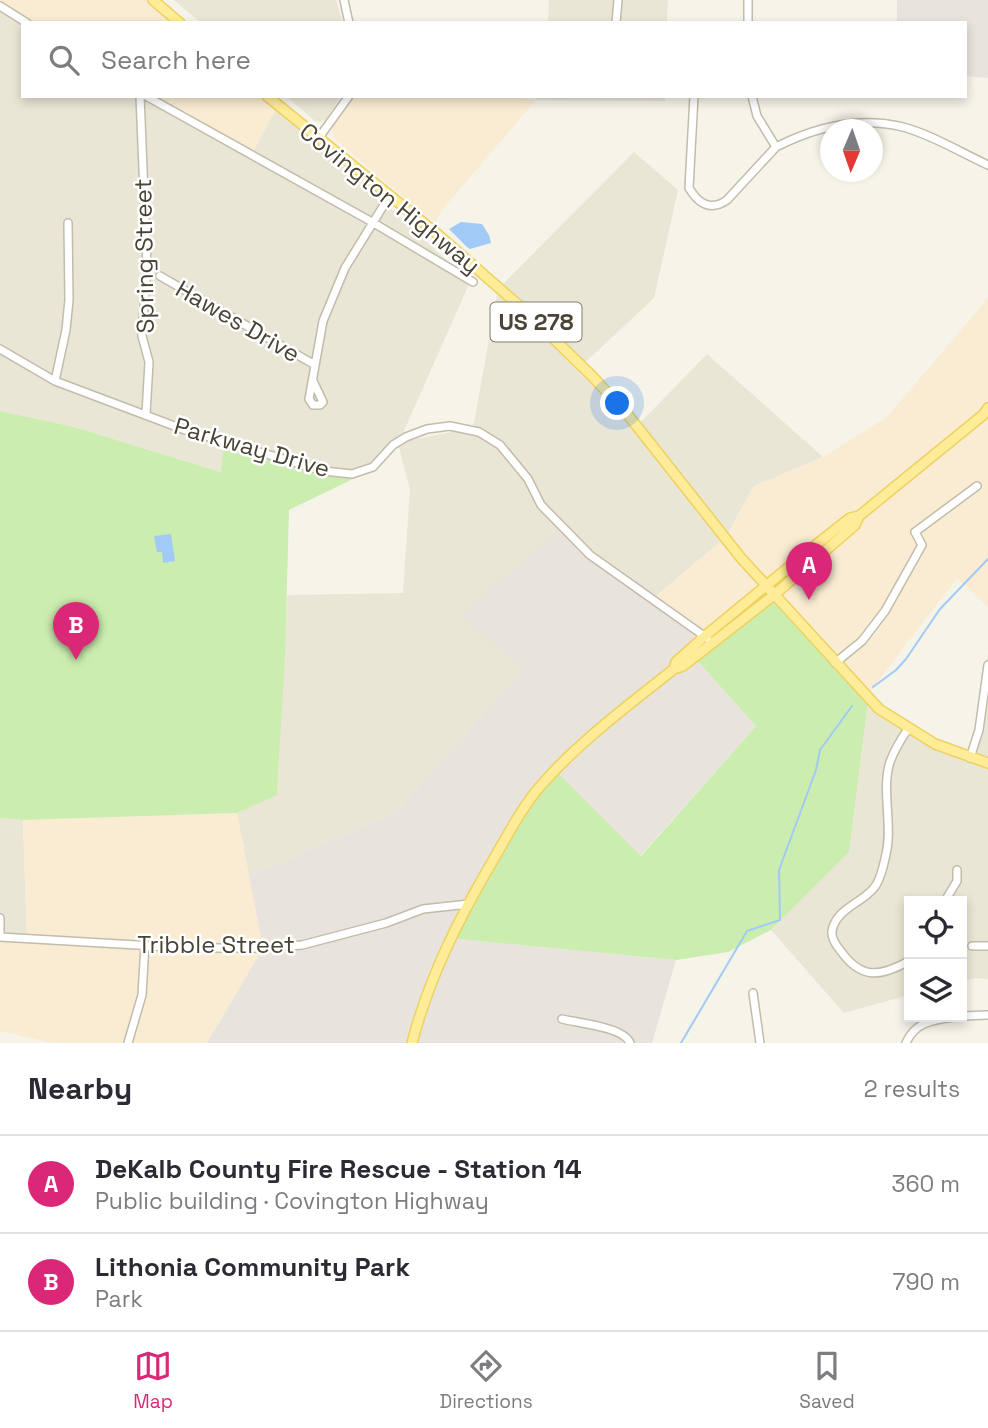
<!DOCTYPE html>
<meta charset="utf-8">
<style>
body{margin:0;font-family:"Space Grotesk",sans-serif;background:#f7f7f7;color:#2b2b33}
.controls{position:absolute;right:21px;bottom:21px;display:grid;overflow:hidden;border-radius:0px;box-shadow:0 4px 10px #0003}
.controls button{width:63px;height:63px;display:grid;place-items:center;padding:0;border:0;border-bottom:2px solid #e1e1e2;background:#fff;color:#2b2b33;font:35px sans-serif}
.compass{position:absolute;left:820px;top:119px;width:63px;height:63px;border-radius:50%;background:#fff;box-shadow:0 4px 10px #0003;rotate:182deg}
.you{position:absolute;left:618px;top:404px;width:24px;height:24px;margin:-18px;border:5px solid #fff;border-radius:50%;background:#1a73e8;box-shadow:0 0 0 10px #1a73e833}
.badge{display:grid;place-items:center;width:46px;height:46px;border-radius:50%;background:#db2777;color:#fff;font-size:23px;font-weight:700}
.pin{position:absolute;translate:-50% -58px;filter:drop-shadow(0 2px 4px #0008)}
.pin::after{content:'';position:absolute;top:37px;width:24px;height:21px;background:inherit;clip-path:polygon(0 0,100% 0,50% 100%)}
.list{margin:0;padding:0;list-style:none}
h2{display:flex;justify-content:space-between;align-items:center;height:91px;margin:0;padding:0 28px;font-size:30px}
h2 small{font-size:23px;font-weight:400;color:#7c7c81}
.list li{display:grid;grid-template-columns:46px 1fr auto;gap:21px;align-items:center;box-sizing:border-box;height:98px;padding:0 28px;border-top:2px solid #e1e1e2}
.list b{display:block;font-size:26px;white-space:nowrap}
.list p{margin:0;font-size:23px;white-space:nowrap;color:#7c7c81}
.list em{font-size:23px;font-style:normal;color:#7c7c81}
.icon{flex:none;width:38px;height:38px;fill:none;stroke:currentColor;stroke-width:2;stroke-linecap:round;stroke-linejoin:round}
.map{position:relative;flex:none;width:988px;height:1043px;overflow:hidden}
.search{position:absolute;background:#fff;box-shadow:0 4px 10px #0003;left:21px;right:21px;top:21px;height:77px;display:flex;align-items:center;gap:18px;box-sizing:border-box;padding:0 24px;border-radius:0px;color:#7c7c81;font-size:26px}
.sheet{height:287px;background:#fff}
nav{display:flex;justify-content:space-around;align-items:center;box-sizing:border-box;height:98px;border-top:2px solid #e1e1e2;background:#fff;font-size:19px;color:#7c7c81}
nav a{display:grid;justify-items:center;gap:4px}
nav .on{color:#db2777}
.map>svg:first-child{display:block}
.residential{fill:#eae6d6}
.commercial{fill:#f9ecd3}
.industrial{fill:#e8e4dd}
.green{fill:#cbedaf}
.water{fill:#a1cbf6}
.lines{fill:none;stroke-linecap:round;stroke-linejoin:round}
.stream{stroke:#a1cbf6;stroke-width:2}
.minor-casing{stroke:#c2bcaa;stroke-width:10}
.major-casing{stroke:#eed15f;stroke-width:12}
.minor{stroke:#fff;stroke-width:7}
.major{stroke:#ffec98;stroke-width:9}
.labels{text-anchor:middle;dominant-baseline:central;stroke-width:5;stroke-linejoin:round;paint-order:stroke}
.shield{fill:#fff;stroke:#807c72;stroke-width:2}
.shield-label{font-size:23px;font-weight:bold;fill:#4a4436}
.street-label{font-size:24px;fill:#4a4436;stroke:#fff}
</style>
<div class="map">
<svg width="988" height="1043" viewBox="0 0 988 1043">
<rect width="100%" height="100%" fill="#f6f3e9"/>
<path class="residential" d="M 174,0 L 336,0 L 343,23 L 201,23 Z
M 549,0 L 668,0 L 667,23 L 548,23 Z
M 0,6 L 23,23 L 23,96 L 154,96 L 251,153 L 276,109 L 374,193 L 470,282 L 399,442 L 473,428 L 498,289 L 634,152 L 678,190 L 654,298 L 578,369 L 635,428 L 707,354 L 823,457 L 754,486 L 726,537 L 656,596 L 639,580 L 605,567 L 460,616 L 524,668 L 395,813 L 249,876 L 237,813 L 277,794 L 287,595 L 403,593 L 410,490 L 398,443 L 387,448 L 363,476 L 343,469 L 247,452 L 224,444 L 222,472 L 74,427 L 0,411 Z
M 286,96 L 341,96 L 326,119 L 321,122 L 315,121 Z
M 537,96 L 665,96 L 665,101 L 536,100 Z
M 988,653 L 988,979 L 975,978 L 962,981 L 962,901 L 909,901 L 909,995 L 844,1013 L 771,930 L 849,852 L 869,693 L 914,735 L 971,759 Z
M 0,818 L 23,820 L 27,937 L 0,935 Z"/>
<path class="commercial" d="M 0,0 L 146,0 L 173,23 L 29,23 L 0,6 Z
M 154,96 L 260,96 L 276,109 L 252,154 Z
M 354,96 L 509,96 L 536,100 L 442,210 L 435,222 L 417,209 L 335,139 L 332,128 Z
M 988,298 L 988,607 L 957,578 L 869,693 L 727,623 L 693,656 L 656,596 L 726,537 L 754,486 L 823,457 L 887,417 Z
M 237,813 L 263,948 L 207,1043 L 53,1043 L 0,1031 L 0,935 L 27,937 L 23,820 Z"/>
<path class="industrial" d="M 897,0 L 988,0 L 988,78 L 965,76 L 965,23 L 897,23 Z
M 564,526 L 605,567 L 639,580 L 694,630 L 693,656 L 756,726 L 640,856 L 558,774 L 450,938 L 676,960 L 652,1043 L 207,1043 L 263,948 L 249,876 L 395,813 L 523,669 L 459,616 Z"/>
<path class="green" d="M 0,411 L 74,427 L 221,472 L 224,443 C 268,459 316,461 361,475 L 289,510 L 285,655 L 277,795 L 237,813 L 23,820 L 0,818 Z
M 766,586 L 869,693 L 849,852 L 771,930 L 728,952 L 676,960 L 449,938 L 516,818 L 558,773 L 641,856 L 756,726 L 693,656 Z"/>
<path class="water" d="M 461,222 L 482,224 L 489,235 L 491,243 L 470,249 L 467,247 L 449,229 Z
M 171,534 L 175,561 L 163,563 L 162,552 L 157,552 L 154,536 Z"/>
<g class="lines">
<path class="stream" d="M 873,687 L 896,670 L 906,659 L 940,609 L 988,559
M 681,1043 L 747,931 L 780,920 L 779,870 L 816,770 L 820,750 L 852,706"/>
<g class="minor-casing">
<path id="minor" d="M 344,0 L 349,23
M 0,6 L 27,23
M 616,23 L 618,0
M 748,23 L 748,0
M 140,96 L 147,266 L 142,336 L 149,362 L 146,414
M 146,96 L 372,222 L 473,282
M 694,96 L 689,188 C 698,203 710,212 727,200 L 776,147 L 757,116 L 752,96
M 318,139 L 349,96
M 776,147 C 815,127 858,116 903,127 C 930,134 962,153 988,165
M 160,276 L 315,365
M 0,349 L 55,381 L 185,430 L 324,471 L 352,474 L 373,467 L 393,445 L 406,437 L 427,429 L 450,426 L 479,432 L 500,445 L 528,479 L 541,505 L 590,555 L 707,638
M 55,381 L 66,330 L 69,300 L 68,223
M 313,381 L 323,402 L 320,405 L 313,405 L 309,399 L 323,321 L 345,268 L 390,195
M 835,663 L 862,641 L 885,611 L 922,545 L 915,532 L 977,486
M 908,729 C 901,739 894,751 890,762 C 881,790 893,825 886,854 C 884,864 880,882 873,889 C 860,904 836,909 832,931 C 831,937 836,945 840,950 C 861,980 880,977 909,961
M 970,758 L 979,730 L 988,665
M 945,901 L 957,881 L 957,870
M 0,918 L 0,937 L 188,948 L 262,948 L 302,945 L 386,923 L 423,909 L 469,904
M 972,946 L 988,946
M 753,993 L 760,1043
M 962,1016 L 988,1015
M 562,1019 C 578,1023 624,1027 630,1043
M 128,1043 L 142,995 L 145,944
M 906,1043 C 915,1022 933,1020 954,1017"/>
</g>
<g class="major-casing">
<path id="major" d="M 153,0 L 180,23
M 267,96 L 436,233 L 523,309 L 592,376 L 628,415 L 741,558 L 879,709 L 935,744 L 988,763
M 674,669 L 676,662 L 705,636 L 812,548 L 850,518 L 859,516 L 983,415 L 988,408
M 412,1043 C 429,978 458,920 492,862 C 506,838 519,812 537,790 C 576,744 626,707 674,669 L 683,666 L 774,595 L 855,525 L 859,516"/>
</g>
<use href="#minor" class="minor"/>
<use href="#major" class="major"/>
</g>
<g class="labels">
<rect class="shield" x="490.5" y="302.5" width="91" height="39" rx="5"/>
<g class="shield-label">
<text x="536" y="322">US 278</text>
</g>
<g class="street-label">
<text transform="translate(390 198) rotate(39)">Covington Highway</text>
<text transform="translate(144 256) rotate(-91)">Spring Street</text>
<text transform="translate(238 321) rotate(30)">Hawes Drive</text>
<text transform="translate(252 447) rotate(16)">Parkway Drive</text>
<text x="216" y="944">Tribble Street</text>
</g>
</g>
</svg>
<div class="controls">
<button><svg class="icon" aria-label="locate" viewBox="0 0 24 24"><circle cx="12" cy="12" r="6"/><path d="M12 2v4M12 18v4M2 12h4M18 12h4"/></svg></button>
<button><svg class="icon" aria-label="layers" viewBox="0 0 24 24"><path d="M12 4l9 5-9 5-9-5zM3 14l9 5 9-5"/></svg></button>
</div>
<svg class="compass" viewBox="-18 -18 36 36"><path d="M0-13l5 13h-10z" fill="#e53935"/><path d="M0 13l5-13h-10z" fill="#7c7c81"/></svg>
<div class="you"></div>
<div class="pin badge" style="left:809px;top:600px">A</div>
<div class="pin badge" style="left:76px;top:660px">B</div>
<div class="search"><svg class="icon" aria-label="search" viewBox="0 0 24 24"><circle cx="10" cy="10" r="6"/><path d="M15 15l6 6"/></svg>Search here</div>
</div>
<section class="sheet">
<h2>Nearby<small>2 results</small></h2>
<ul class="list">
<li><span class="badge">A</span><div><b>DeKalb County Fire Rescue - Station 14</b><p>Public building · Covington Highway</p></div><em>360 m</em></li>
<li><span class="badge">B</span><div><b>Lithonia Community Park</b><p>Park</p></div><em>790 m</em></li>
</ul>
</section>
<nav>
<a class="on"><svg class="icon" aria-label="map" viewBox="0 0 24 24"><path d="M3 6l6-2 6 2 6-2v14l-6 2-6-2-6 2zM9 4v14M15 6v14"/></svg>Map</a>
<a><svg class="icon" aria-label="directions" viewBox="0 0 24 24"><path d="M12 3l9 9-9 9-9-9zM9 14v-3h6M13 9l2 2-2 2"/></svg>Directions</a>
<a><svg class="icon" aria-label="saved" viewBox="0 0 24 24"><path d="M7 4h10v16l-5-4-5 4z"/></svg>Saved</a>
</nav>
